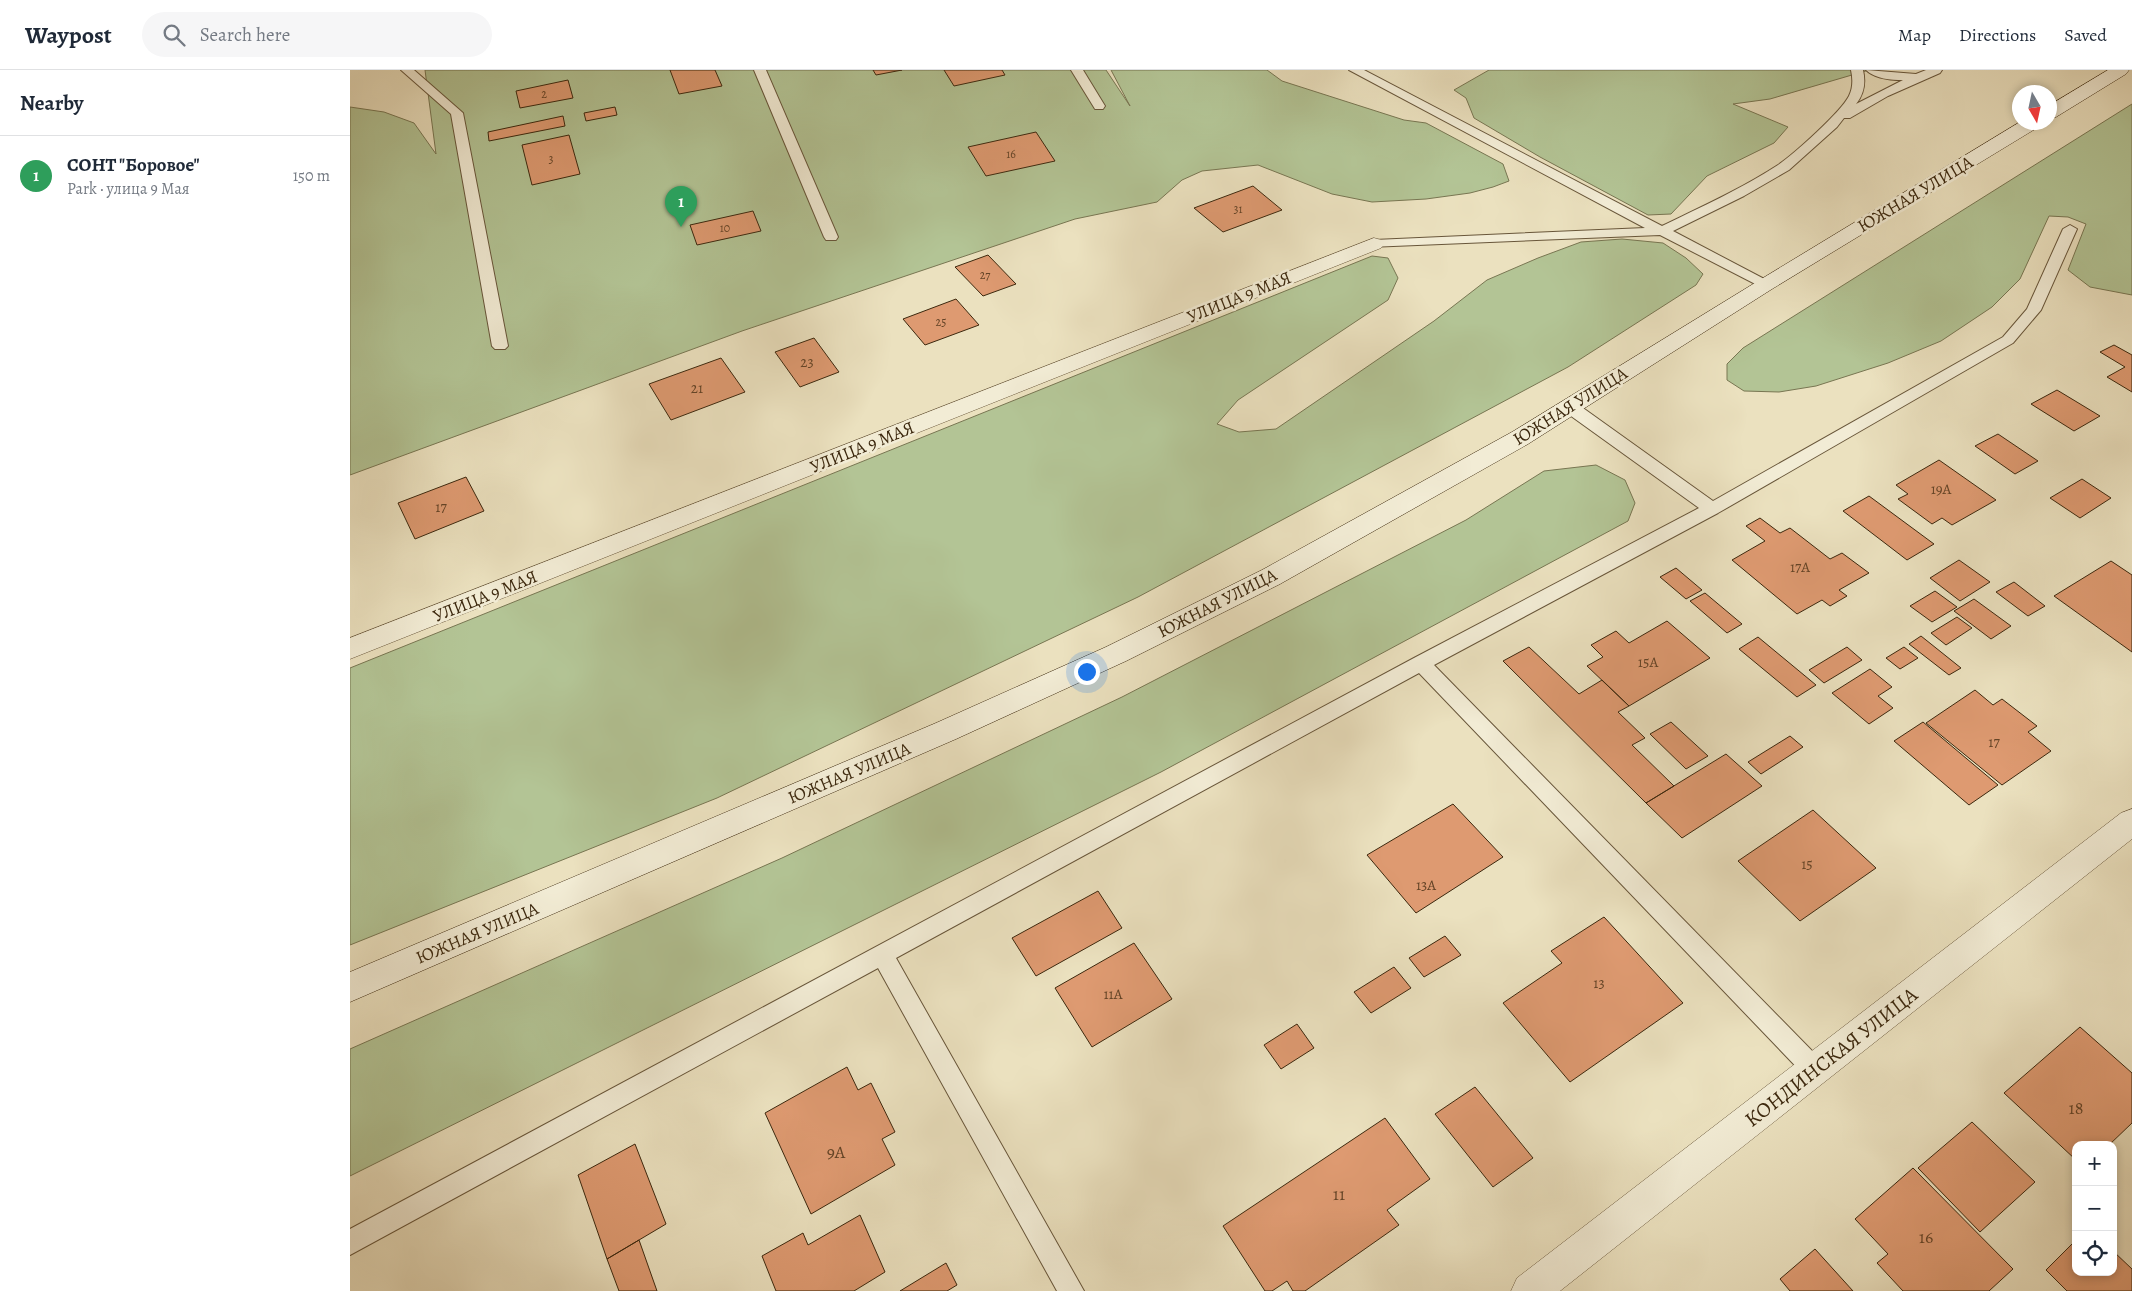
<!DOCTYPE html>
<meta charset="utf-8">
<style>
body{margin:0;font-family:Alegreya,serif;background:#f6f6f7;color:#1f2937}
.controls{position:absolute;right:15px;bottom:15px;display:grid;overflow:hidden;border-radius:10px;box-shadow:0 2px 8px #0003}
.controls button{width:45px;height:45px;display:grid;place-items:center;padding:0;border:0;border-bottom:1px solid #e0e1e3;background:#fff;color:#1f2937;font:25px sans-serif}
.compass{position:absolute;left:1662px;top:15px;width:45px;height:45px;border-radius:50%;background:#fff;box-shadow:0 2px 8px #0003;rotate:171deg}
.you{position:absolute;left:736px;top:601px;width:18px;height:18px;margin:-12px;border:4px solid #fff;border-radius:50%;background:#1a73e8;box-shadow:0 0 0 8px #1a73e833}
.badge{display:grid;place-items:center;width:32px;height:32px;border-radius:50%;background:#8f2418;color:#fff;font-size:16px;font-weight:700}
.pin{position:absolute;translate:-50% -41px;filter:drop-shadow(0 1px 2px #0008)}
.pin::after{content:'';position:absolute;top:26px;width:18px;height:15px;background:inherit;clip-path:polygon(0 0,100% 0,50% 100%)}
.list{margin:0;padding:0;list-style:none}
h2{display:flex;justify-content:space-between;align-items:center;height:65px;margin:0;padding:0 20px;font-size:21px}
h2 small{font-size:16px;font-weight:400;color:#747a83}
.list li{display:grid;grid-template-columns:32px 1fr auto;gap:15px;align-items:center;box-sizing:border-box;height:80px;padding:0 20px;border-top:1px solid #e0e1e3}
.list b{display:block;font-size:19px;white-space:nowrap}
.list p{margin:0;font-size:16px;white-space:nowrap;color:#747a83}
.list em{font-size:16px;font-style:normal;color:#747a83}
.icon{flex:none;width:28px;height:28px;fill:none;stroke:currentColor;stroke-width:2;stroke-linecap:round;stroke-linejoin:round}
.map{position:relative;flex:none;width:1782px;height:1221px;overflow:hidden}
header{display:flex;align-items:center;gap:30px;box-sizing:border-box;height:70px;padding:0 25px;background:#fff;border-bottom:1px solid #e0e1e3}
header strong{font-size:24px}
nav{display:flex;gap:28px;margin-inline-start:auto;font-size:18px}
.search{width:350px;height:45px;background:#f6f6f7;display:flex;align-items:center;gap:12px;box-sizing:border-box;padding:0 18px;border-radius:28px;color:#747a83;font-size:19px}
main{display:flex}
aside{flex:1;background:#fff}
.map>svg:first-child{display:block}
.green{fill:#b3c495;stroke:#787652}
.building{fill:#de9a71;stroke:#3c280e}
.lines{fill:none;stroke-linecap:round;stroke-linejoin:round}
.lane-casing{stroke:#68563a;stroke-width:2}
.street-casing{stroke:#68563a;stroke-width:1}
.secondary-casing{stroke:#3c280e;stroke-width:1}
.lane{fill:#f2ecd5;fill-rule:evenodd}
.street{fill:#f2ecd5;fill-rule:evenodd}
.secondary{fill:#f2ecd5;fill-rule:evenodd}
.labels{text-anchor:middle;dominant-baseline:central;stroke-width:5;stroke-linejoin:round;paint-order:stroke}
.far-number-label{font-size:12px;fill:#644427}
.number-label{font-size:15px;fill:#644427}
.street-label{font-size:18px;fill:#3c280e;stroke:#f2ecd5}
.near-number-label{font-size:18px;fill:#644427}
.near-street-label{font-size:21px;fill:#3c280e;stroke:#f2ecd5}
</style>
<header>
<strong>Waypost</strong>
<div class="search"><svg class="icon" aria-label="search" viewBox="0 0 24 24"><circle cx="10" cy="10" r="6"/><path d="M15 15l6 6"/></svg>Search here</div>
<nav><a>Map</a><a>Directions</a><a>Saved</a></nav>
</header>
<main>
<aside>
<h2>Nearby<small></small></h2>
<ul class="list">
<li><span class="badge" style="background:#2e9e5b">1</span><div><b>СОНТ &quot;Боровое&quot;</b><p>Park · улица 9 Мая</p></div><em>150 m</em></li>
</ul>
</aside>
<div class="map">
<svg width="1782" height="1221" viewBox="0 0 1782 1221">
<rect width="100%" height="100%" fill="#ebe1bf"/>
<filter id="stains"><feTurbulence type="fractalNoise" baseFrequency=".004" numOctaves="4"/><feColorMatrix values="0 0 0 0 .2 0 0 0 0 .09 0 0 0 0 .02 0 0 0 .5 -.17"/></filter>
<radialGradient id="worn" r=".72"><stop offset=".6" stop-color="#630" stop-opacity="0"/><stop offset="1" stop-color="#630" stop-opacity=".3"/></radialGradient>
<path class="green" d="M 75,0 L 756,0 L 780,36 L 761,0 L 917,0 L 932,11 L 1054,50 L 1076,53 L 1153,94 L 1159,111 L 1143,117 L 1120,123 L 1076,129 L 1022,132 L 982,124 L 908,95 L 852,101 L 832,110 L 807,132 L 725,149 L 392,261 L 0,405 L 0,37 L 34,42 L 64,53 L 86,84 Z
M 1139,0 L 1519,0 L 1420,29 L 1383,34 L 1438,57 L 1424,73 L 1357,106 L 1321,144 L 1298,145 L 1190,87 L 1124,48 L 1116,28 L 1104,20 Z
M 1782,34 L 1782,225 L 1740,217 L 1718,200 L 1736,154 L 1718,147 L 1699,146 L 1670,209 L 1642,237 L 1591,271 L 1538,293 L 1466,316 L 1429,322 L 1394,321 L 1377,310 L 1377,294 L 1393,278 Z
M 1272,169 L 1313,173 L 1336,188 L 1353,204 L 1346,215 L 1218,297 L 788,527 L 367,728 L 0,875 L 0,598 L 1022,186 L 1038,188 L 1048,208 L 1038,230 L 888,330 L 867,354 L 889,362 L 926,359 L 1084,251 L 1137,210 L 1188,188 L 1231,172 Z
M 1246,395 L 1275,410 L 1285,433 L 1278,451 L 811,702 L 0,1106 L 0,979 L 432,788 L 772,627 L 1116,450 L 1194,401 Z"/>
<path class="building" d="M 320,0 L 365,0 L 372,16 L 329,24 Z
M 523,0 L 552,0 L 526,5 Z
M 594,0 L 652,0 L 655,5 L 604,16 Z
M 218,10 L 223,28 L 170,38 L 166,21 Z
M 265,37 L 267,45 L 236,51 L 234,43 Z
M 213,46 L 215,56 L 139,71 L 138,62 Z
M 686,62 L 705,91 L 636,106 L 618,77 Z
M 219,65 L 230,104 L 182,115 L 172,75 Z
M 903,116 L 932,140 L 873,162 L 844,138 Z
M 403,141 L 411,161 L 347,175 L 340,155 Z
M 638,185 L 666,214 L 633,226 L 605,197 Z
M 606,229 L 629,255 L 575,275 L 553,249 Z
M 464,268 L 489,302 L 450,317 L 425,282 Z
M 1764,275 L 1782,285 L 1782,322 L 1757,307 L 1775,297 L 1750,282 Z
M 371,288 L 395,322 L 321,350 L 299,314 Z
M 1707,320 L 1750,346 L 1724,361 L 1681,334 Z
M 1648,364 L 1688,391 L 1665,404 L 1625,376 Z
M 1589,390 L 1646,430 L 1602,455 L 1592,448 L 1582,454 L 1548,429 L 1558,424 L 1546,415 Z
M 116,407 L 134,441 L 65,469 L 48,433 Z
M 1732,409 L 1761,428 L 1730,448 L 1700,428 Z
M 1519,426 L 1584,474 L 1557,490 L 1493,441 Z
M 1410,448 L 1430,463 L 1440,458 L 1480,489 L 1492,483 L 1519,503 L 1489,520 L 1497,526 L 1480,536 L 1472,530 L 1447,544 L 1382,490 L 1415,471 L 1396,456 Z
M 1609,490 L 1640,512 L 1610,531 L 1580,508 Z
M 1761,491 L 1782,505 L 1782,582 L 1704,526 Z
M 1326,498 L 1352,520 L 1336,529 L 1310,507 Z
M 1664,512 L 1695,536 L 1678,546 L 1646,522 Z
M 1585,521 L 1607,537 L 1582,552 L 1560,536 Z
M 1355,523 L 1392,554 L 1377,563 L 1340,531 Z
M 1624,529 L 1661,556 L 1641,569 L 1604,541 Z
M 1607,547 L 1622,558 L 1596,575 L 1581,563 Z
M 1317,551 L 1360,588 L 1279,636 L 1237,596 L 1253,587 L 1241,575 L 1266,561 L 1279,573 Z
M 1571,566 L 1611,598 L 1599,605 L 1559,574 Z
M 1408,567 L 1466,615 L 1447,627 L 1389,579 Z
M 1179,577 L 1229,624 L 1252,610 L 1279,636 L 1268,642 L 1295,668 L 1282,675 L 1324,716 L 1296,733 L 1153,591 Z
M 1497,577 L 1512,590 L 1474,613 L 1459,600 Z
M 1554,577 L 1568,588 L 1550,599 L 1536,588 Z
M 1520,599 L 1542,617 L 1528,626 L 1543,638 L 1519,654 L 1482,623 Z
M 1625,620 L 1643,635 L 1652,629 L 1687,656 L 1678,662 L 1701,681 L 1652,715 L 1576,653 Z
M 1321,652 L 1358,686 L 1336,699 L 1300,664 Z
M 1573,652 L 1648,715 L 1619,735 L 1544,671 Z
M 1440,666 L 1453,677 L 1411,704 L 1398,692 Z
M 1376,684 L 1412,716 L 1332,768 L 1296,733 Z
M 1103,734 L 1153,787 L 1066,843 L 1017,785 Z
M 1463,740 L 1526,798 L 1450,851 L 1388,791 Z
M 748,821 L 772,858 L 686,906 L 662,868 Z
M 1254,847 L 1333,933 L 1220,1012 L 1153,933 L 1212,893 L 1201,881 Z
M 1095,866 L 1111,885 L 1074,907 L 1059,888 Z
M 784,873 L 822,929 L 742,977 L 705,918 Z
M 1044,897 L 1061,918 L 1021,943 L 1004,922 Z
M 947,954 L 964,978 L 931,999 L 914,975 Z
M 1730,957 L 1782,1003 L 1782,1053 L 1759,1075 L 1726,1075 L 1726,1090 L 1654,1023 Z
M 497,997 L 508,1020 L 521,1013 L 545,1062 L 532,1069 L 545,1095 L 461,1144 L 415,1043 Z
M 1125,1017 L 1183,1088 L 1143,1117 L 1085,1044 Z
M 1035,1048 L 1080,1109 L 1037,1140 L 1049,1155 L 955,1221 L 943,1221 L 937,1211 L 922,1221 L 915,1221 L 873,1156 Z
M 1622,1052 L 1685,1112 L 1630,1162 L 1568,1098 Z
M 285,1074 L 316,1154 L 257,1189 L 228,1105 Z
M 1563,1098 L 1663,1199 L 1639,1221 L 1553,1221 L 1527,1193 L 1538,1184 L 1505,1149 Z
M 510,1145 L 535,1202 L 504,1221 L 426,1221 L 412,1186 L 453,1163 L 458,1175 Z
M 289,1170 L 307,1221 L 269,1221 L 257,1189 Z
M 1726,1170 L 1726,1202 L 1763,1202 L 1763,1181 L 1782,1199 L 1782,1221 L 1717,1221 L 1696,1200 Z
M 1465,1179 L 1503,1221 L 1440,1221 L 1430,1209 Z
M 596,1193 L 607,1215 L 597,1221 L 550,1221 Z"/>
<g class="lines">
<g class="lane-casing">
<path id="lane" d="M 51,0 L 64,0 L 113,43 L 158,276 L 155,279 L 145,279 L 142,276 L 101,44 Z
M 404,0 L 416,0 L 488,167 L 486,170 L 476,170 L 474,167 Z
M 721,0 L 733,0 L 755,36 L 753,39 L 745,39 Z
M 999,0 L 1014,0 L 1312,156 C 1351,137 1391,119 1428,95 C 1443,85 1491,42 1499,26 C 1503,18 1503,9 1501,0 L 1513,0 C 1516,13 1514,24 1506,34 L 1553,10 C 1541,10 1525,9 1516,0 L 1566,4 L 1576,0 L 1592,0 L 1590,3 L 1538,26 L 1500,48 L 1494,48 L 1487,57 L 1439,100 L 1394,126 L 1323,161 L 1420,212 L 1422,215 L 1420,218 L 1415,219 L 1310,165 L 1019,177 L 1017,174 L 1024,170 L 1295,158 Z
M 1720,155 L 1727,159 L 1691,240 L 1663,273 L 1368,443 L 1084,595 L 1473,992 L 1477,1000 L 1473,1008 L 1465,1011 L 1457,1008 L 1069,603 L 546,888 L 734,1221 L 707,1221 L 528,898 L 0,1185 L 0,1159 L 1064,588 L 1349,438 L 1214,341 L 1212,337 L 1214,333 L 1226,333 L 1363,431 L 1653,267 L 1677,239 L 1713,159 Z"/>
</g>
<g class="street-casing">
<path id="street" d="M 1024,168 L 1031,170 L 1034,174 L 1031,178 L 0,589 L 0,568 Z
M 1782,739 L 1782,769 L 1210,1221 L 1161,1221 L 1167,1208 L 1771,743 Z"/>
</g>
<g class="secondary-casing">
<path id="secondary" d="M 1758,0 L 1779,0 L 1776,4 L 1706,47 L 1700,48 L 1700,35 Z
M 1670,52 L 1692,52 L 1690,56 L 1422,219 L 1178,374 L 930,514 L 776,591 L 606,669 L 0,932 L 0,902 L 586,653 L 756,577 L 912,500 L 1162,362 L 1408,211 Z"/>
</g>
<use href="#lane" class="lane"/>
<use href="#street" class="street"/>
<use href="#secondary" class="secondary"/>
</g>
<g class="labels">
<g class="far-number-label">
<text x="194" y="24">2</text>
<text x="661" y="84">16</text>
<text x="201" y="89">3</text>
<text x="888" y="139">31</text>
<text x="375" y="158">10</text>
<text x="635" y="205">27</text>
<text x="591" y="252">25</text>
</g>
<g class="number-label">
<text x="457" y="292">23</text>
<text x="347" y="318">21</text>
<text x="1591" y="419">19А</text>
<text x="91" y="437">17</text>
<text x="1450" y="497">17А</text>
<text x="1298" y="592">15А</text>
<text x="1644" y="672">17</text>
<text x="1457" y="794">15</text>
<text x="1076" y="815">13А</text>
<text x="1249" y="913">13</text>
<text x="763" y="924">11А</text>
</g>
<g class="street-label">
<text transform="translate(1565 124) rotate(-31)">ЮЖНАЯ УЛИЦА</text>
<text transform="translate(889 227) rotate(-22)">УЛИЦА 9 МАЯ</text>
<text transform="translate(1220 336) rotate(-32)">ЮЖНАЯ УЛИЦА</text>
<text transform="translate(512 377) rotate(-22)">УЛИЦА 9 МАЯ</text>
<text transform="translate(135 526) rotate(-22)">УЛИЦА 9 МАЯ</text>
<text transform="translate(867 533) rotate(-27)">ЮЖНАЯ УЛИЦА</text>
<text transform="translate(499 703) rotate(-23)">ЮЖНАЯ УЛИЦА</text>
<text transform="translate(127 863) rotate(-23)">ЮЖНАЯ УЛИЦА</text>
</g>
<g class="near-number-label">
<text x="1726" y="1038">18</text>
<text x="486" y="1082">9А</text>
<text x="989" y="1124">11</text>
<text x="1576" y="1167">16</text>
</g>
<g class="near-street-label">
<text transform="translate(1481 987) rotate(-38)">КОНДИНСКАЯ УЛИЦА</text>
</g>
</g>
<rect width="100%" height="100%" filter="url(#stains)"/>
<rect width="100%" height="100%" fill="url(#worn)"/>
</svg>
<div class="controls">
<button>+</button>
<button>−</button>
<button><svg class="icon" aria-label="locate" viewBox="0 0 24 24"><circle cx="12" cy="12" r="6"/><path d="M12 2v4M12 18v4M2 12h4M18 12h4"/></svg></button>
</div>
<svg class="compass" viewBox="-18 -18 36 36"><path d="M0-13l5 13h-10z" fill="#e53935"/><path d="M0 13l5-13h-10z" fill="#747a83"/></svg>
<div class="you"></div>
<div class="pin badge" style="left:331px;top:157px;background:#2e9e5b">1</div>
</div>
</main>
